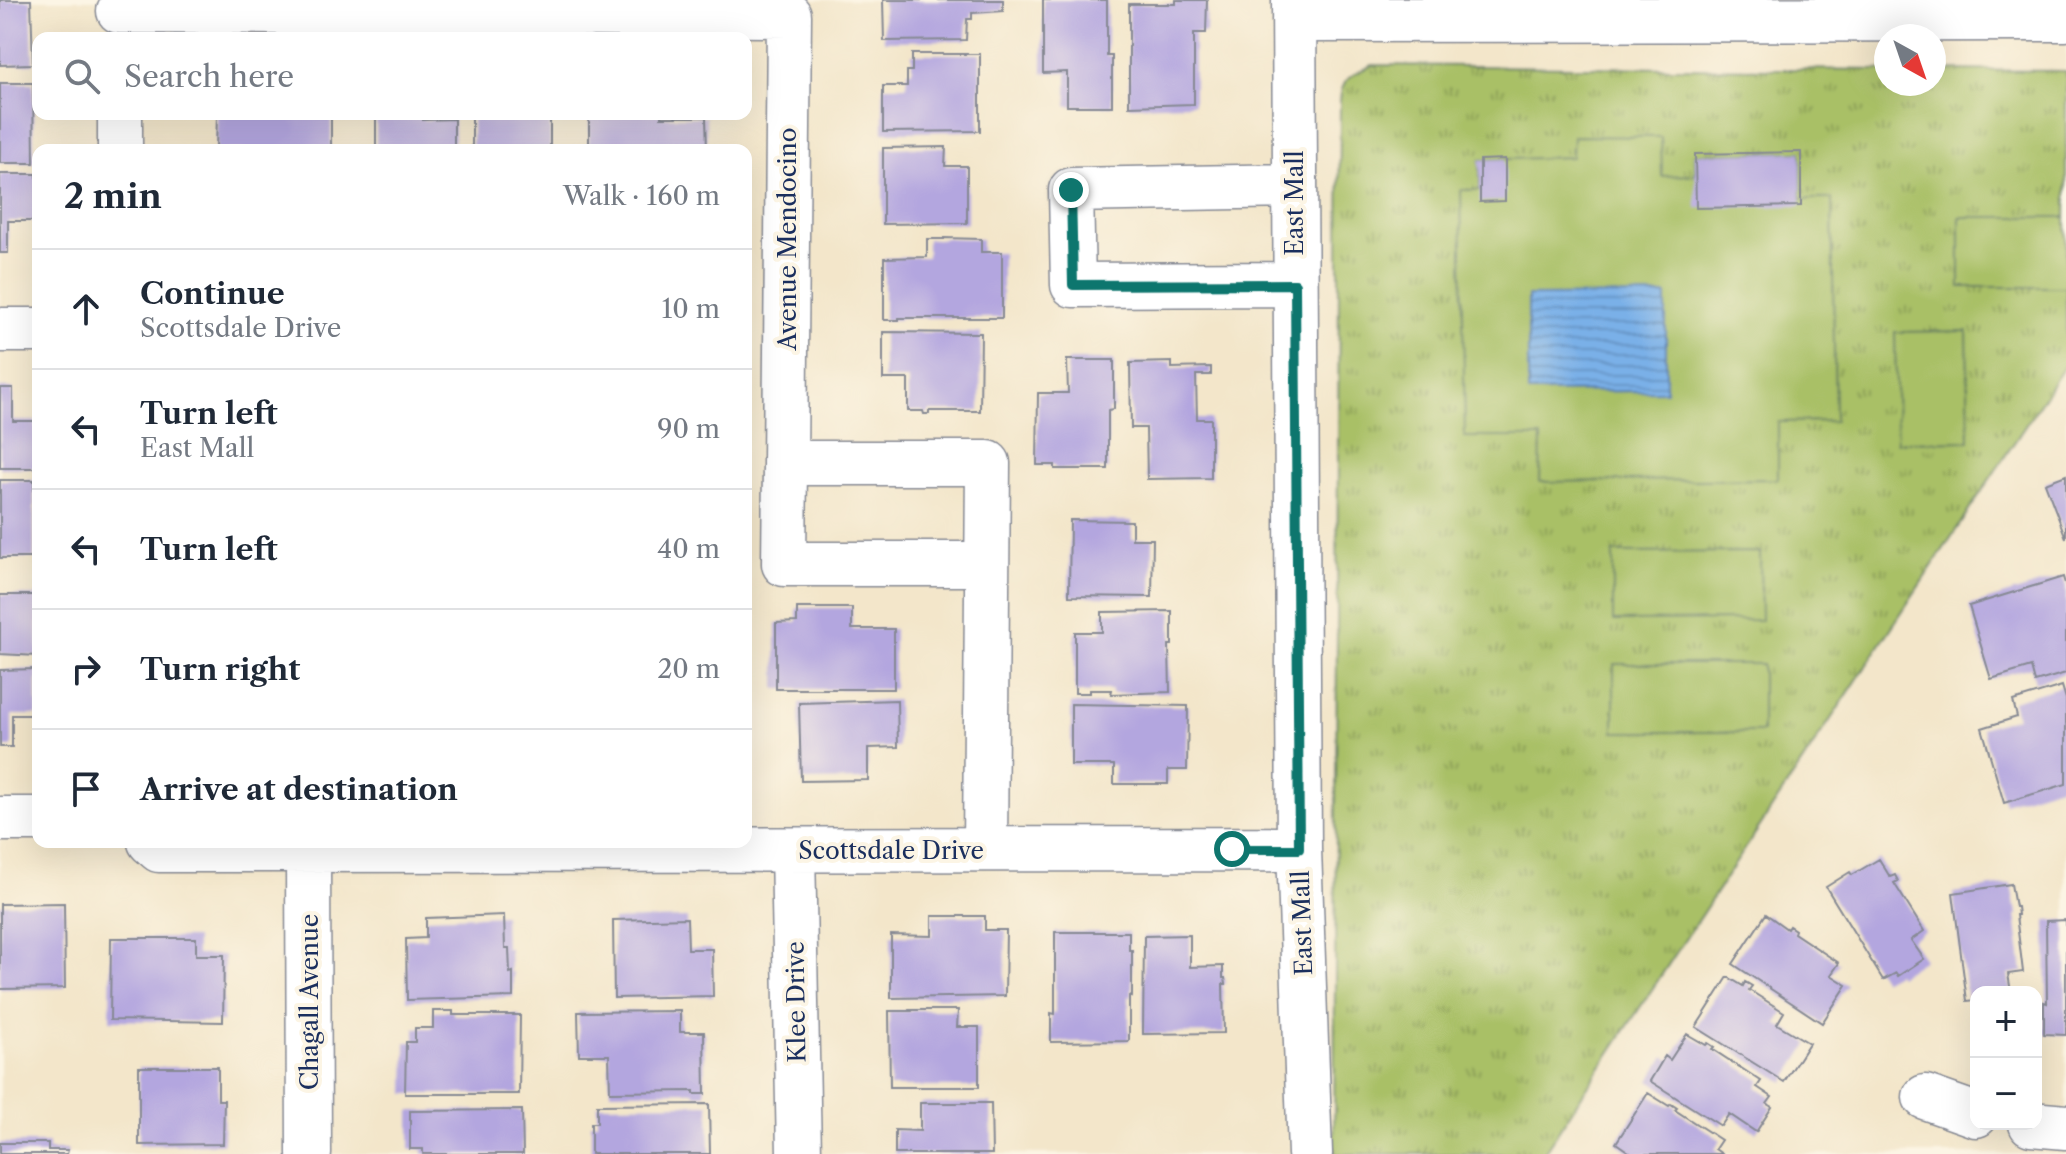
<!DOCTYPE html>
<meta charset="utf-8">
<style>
body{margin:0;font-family:"Libre Caslon Text",serif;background:#f6f6f7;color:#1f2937}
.controls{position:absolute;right:24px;bottom:24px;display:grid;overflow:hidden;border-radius:16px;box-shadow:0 8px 32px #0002}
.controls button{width:72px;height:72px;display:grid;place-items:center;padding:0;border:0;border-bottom:2px solid #e0e1e3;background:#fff;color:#1f2937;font:40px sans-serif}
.compass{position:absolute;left:1874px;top:24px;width:72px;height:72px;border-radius:50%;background:#fff;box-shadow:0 8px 32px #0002;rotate:140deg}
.stop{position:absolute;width:24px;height:24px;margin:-18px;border:6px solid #0f766e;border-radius:50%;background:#fff}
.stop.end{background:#0f766e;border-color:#fff;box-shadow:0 2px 8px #0008}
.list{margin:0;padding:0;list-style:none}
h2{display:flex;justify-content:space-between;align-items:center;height:104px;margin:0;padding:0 32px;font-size:34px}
h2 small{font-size:26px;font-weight:400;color:#747a83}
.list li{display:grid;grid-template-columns:52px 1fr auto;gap:24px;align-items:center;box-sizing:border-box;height:120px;padding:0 32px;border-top:2px solid #e0e1e3}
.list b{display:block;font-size:30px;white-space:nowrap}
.list p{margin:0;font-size:26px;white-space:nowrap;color:#747a83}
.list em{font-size:26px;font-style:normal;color:#747a83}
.icon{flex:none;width:44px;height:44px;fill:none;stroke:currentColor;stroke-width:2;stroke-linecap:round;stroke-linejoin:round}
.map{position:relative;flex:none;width:2066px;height:1154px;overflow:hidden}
.search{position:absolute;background:#fff;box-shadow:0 8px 32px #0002;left:32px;top:32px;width:720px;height:88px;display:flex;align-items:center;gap:20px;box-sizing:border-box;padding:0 28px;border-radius:16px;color:#747a83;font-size:30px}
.panel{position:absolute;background:#fff;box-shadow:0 8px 32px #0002;left:32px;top:144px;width:720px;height:704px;border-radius:16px}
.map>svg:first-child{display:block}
.park{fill:url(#park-tufts);stroke:#627862;stroke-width:2}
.pitch{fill:#a9c066;stroke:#627862;stroke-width:2}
.water{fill:url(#water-rules);stroke:#4a70a3;stroke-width:2}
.building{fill:#b3a6df}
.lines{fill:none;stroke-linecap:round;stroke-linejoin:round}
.minor-casing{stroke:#878a94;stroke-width:47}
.minor{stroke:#fff;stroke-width:44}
.route{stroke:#0f766e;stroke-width:10}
.labels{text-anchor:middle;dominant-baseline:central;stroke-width:8;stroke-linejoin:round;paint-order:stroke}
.street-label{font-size:24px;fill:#1b2f5e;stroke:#fcf5e5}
</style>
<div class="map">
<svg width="2066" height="1154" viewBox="0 0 2066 1154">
<defs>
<pattern id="park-tufts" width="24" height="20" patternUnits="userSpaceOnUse" patternTransform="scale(2)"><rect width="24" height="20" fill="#a9c066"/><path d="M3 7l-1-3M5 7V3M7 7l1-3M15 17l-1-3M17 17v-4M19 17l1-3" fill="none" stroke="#899c57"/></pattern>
<pattern id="water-rules" width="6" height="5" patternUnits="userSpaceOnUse" patternTransform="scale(2)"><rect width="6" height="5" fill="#7ab0e8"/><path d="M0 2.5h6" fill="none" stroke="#6390bf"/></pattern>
</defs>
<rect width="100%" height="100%" fill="#fcf5e5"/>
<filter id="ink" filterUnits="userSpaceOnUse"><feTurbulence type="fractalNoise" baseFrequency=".0125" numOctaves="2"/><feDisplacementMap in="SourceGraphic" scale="16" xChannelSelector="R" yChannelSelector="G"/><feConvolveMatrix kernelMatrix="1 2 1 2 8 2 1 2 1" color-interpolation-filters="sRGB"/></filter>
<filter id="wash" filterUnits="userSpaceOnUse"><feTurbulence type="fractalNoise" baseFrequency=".006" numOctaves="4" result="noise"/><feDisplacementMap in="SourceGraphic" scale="32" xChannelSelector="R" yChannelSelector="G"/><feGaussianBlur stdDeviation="1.8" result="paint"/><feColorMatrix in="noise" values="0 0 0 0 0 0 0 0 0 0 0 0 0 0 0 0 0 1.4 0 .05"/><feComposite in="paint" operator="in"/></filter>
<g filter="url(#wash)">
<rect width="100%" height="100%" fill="#f3e6ca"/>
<path class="park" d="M 1373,65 L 1886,70 L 1886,84 L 1934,84 L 1934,70 L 2066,71 L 2066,364 L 1543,1154 L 1334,1154 L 1340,100 C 1342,77 1353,74 1373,65 Z"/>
<path class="pitch" d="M 1573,136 L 1661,137 L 1662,176 L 1695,175 L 1695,154 L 1801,152 L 1801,199 L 1832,199 L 1835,421 L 1778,422 L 1778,479 L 1540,482 L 1541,437 L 1465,437 L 1461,190 L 1480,190 L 1480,160 L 1572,157 Z
M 1960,217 L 2066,217 L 2066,287 L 1960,287 Z
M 1967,331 L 1969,441 L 1897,442 L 1895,332 Z
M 1760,552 L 1761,620 L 1613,621 L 1613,553 Z
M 1614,664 L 1762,664 L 1762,732 L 1614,732 Z"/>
<path class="water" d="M 1666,295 L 1666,391 L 1528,392 L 1528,296 Z"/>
<g id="blocks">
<path class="building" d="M 0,0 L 31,0 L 33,64 L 0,65 Z
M 883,0 L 1003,0 L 1003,11 L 972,13 L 972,19 L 967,19 L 966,40 L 884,41 Z
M 1043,0 L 1107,0 L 1107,56 L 1112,56 L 1112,106 L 1067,106 L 1067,72 L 1043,73 Z
M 1176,0 L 1207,0 L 1206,33 L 1194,33 L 1194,104 L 1129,106 L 1129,4 L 1176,4 Z
M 912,54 L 980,54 L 980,131 L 883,132 L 883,86 L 907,86 L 907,71 L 912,71 Z
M 0,83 L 33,83 L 34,163 L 0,163 Z
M 217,114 L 331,114 L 331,150 L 216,150 Z
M 376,114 L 423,114 L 423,120 L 454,119 L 454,150 L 376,150 Z
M 472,114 L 550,114 L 550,150 L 472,150 Z
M 589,114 L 661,114 L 661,117 L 706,117 L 707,150 L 589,150 Z
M 946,147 L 945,166 L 967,166 L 967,223 L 883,224 L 883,148 Z
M 1801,152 L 1801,206 L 1696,208 L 1695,154 Z
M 1505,159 L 1505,201 L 1480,202 L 1480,160 Z
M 0,174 L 37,174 L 37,221 L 8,221 L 8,253 L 0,253 Z
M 944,238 L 981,239 L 981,252 L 1002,252 L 1002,318 L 899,318 L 899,320 L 884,320 L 884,258 L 927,257 L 927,239 L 944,239 Z
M 883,332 L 981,333 L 980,411 L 929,411 L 929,414 L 924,414 L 923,411 L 908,411 L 908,379 L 883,379 Z
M 1067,360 L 1114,360 L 1114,409 L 1108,410 L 1108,469 L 1055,469 L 1055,465 L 1037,465 L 1038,393 L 1068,393 Z
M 1172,362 L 1172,368 L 1211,367 L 1211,375 L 1196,375 L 1197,419 L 1211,419 L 1211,478 L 1147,479 L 1146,428 L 1131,428 L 1130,363 Z
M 0,388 L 13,388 L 13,421 L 36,421 L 36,468 L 0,468 Z
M 2066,475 L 2066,538 L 2045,483 Z
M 0,480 L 34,480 L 34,558 L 0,558 Z
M 1070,520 L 1132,521 L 1132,539 L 1153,539 L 1152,597 L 1069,596 Z
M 2063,577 L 2066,587 L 2066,673 L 2035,682 L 2031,667 L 1991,679 L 1969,606 Z
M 0,595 L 38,595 L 38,656 L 0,654 Z
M 797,608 L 852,608 L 852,629 L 894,629 L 894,689 L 776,689 L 776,623 L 797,622 Z
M 1172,611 L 1172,645 L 1169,645 L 1170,692 L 1111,694 L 1112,690 L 1090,690 L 1090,693 L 1075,693 L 1075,632 L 1102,632 L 1102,612 Z
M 37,669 L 37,715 L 12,715 L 12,747 L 0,747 L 0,670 Z
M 2062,686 L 2066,699 L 2066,784 L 2004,803 L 1982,728 L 2017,717 L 2013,701 Z
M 897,700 L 898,747 L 868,748 L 868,780 L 801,781 L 799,703 Z
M 1071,704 L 1188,706 L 1187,770 L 1168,770 L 1168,784 L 1114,784 L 1114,765 L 1071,765 Z
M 1879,859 L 1890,877 L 1895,875 L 1898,881 L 1894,883 L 1924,931 L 1911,940 L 1924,959 L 1898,976 L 1896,973 L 1883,980 L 1826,887 L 1850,872 L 1852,875 Z
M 2011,884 L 2015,907 L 2017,907 L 2018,915 L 2016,915 L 2023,972 L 2008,974 L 2011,992 L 1976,992 L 1976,1000 L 1967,1001 L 1953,893 Z
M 64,903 L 65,988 L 0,989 L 0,904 Z
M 1766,914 L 1787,929 L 1789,926 L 1795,930 L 1794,933 L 1839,963 L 1831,975 L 1847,985 L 1822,1023 L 1733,964 Z
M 504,915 L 505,948 L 509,948 L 510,973 L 513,972 L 513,997 L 407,1000 L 406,939 L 426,938 L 426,918 Z
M 932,916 L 985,916 L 985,930 L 1006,930 L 1005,996 L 891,998 L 891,935 L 932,936 Z
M 687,918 L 688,949 L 712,949 L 713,996 L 614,998 L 613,920 Z
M 2066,920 L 2066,1035 L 2044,1034 L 2044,1002 L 2047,1003 L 2046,921 Z
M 1055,932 L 1129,932 L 1129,950 L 1132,950 L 1132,997 L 1129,996 L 1129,1041 L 1051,1042 L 1051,1013 L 1055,1014 Z
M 1190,935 L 1190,967 L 1223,966 L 1223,978 L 1225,978 L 1226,984 L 1223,984 L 1224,1033 L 1143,1034 L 1144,936 Z
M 111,938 L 196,938 L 196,955 L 224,955 L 223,1022 L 110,1020 Z
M 1728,977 L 1743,986 L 1745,982 L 1752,986 L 1749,990 L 1784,1012 L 1777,1024 L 1809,1043 L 1784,1082 L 1696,1027 Z
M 910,1010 L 958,1010 L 957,1027 L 979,1027 L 979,1087 L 890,1087 L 889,1011 L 911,1011 Z
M 433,1011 L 453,1011 L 453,1015 L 520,1015 L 519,1094 L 405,1094 L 406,1042 L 415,1042 L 415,1028 L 433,1028 Z
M 680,1011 L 680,1032 L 704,1032 L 705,1094 L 694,1094 L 694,1091 L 610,1092 L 609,1055 L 579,1055 L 578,1012 Z
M 1687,1034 L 1706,1045 L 1708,1043 L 1714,1047 L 1712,1049 L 1761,1081 L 1757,1087 L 1772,1097 L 1767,1104 L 1772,1107 L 1756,1132 L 1729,1114 L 1721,1126 L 1650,1081 L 1665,1056 L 1670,1060 Z
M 139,1067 L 218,1067 L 218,1100 L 224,1100 L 223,1144 L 139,1145 Z
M 1648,1093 L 1669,1106 L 1671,1104 L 1677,1108 L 1675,1110 L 1721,1140 L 1715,1149 L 1722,1154 L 1632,1154 L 1616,1143 Z
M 920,1103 L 991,1103 L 992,1154 L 895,1154 L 895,1130 L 920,1131 Z
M 709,1104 L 710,1154 L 591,1154 L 591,1123 L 597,1123 L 597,1105 Z
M 522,1110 L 523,1154 L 423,1154 L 423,1149 L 410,1149 L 410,1111 Z
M 0,1143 L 48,1143 L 48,1150 L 68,1150 L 67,1154 L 0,1154 Z"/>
</g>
</g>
<g filter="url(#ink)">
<use href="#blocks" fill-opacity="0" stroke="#878a94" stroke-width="2"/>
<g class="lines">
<g class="minor-casing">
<path id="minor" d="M 1294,0 L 1299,849 L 1310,1154
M 119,11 L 789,15 L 785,463 L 988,463 L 985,849
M 1294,20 L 2066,19
M 120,114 L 120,150
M 1294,186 L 1071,190 L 1073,285 L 1295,284
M 0,330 L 38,330
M 785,463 L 784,564 L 987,564
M 0,819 L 38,819
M 150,842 L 159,850 L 1299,849
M 793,850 L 799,1154
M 308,851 L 309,1154
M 1925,1097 L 1976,1115
M 2031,1124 L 2066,1127"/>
</g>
<use href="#minor" class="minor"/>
</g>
</g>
<g class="lines" filter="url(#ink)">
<path class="route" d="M 1071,190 L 1073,285 L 1295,284 L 1299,849 L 1232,849"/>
</g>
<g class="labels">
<g class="street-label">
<text transform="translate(1294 203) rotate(-90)">East Mall</text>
<text transform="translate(787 239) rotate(-90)">Avenue Mendocino</text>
<text x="891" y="850">Scottsdale Drive</text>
<text transform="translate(1302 923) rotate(-92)">East Mall</text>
<text transform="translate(309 1002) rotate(-90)">Chagall Avenue</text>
<text transform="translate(796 1002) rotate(-91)">Klee Drive</text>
</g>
</g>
</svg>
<div class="controls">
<button>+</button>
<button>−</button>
</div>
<svg class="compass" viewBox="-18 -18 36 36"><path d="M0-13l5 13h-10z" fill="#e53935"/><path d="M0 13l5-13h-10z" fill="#747a83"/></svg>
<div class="stop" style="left:1232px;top:849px"></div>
<div class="stop end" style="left:1071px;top:190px"></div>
<div class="search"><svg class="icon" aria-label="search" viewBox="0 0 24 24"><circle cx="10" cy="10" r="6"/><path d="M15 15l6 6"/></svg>Search here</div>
<section class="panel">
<h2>2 min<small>Walk · 160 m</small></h2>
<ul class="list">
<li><svg class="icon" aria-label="ahead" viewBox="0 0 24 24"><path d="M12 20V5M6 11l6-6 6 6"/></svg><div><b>Continue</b><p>Scottsdale Drive</p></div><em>10 m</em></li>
<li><svg class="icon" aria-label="left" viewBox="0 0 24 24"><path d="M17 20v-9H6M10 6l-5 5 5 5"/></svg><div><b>Turn left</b><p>East Mall</p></div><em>90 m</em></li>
<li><svg class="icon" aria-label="left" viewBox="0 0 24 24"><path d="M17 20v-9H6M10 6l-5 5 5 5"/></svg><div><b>Turn left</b></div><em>40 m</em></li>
<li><svg class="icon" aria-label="right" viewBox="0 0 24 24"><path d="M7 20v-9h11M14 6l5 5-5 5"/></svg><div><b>Turn right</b></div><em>20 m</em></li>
<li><svg class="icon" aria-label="arrive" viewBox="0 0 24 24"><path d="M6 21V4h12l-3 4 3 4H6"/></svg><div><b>Arrive at destination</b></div></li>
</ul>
</section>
</div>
